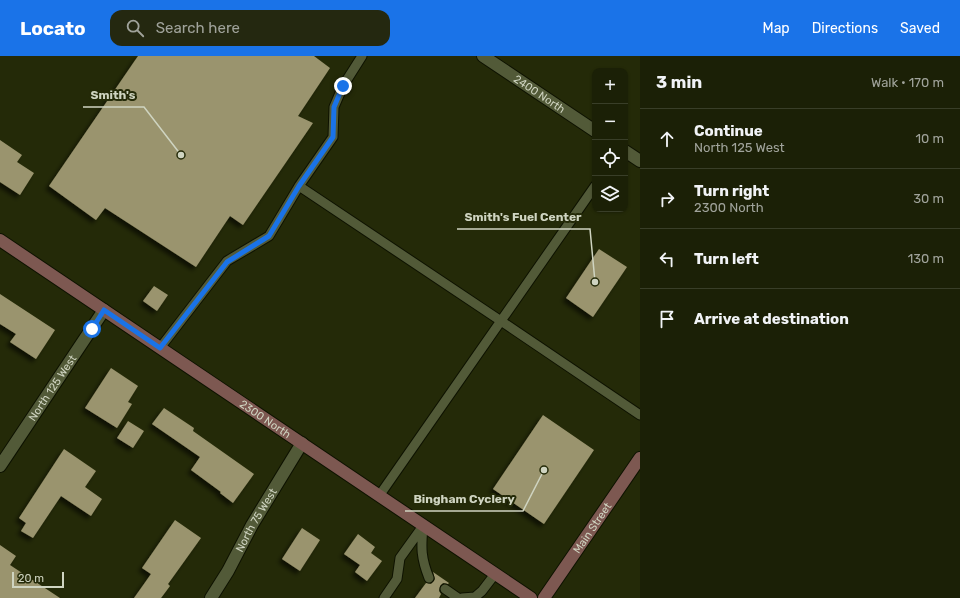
<!DOCTYPE html>
<meta charset="utf-8">
<style>
body{margin:0;font-family:Rubik,sans-serif;background:#242810;color:#f1f3f6}
.controls{position:absolute;right:12px;top:12px;display:grid;overflow:hidden;border-radius:8px;box-shadow:0 1px 3px #0004}
.controls button{width:36px;height:36px;display:grid;place-items:center;padding:0;border:0;border-bottom:1px solid #393e28;background:#1b2006;color:#f1f3f6;font:20px sans-serif}
.scale{position:absolute;left:12px;bottom:10px;width:52px;box-sizing:border-box;padding-left:4px;border:2px solid #cfd4c1;border-top:0;font-size:11px;line-height:14px;white-space:nowrap;color:#cfd4c1;-webkit-text-stroke:3px #242a08;paint-order:stroke}
.stop{position:absolute;width:12px;height:12px;margin:-9px;border:3px solid #1a73e8;border-radius:50%;background:#fff}
.stop.end{background:#1a73e8;border-color:#fff;box-shadow:0 1px 4px #0008}
.list{margin:0;padding:0;list-style:none}
h2{display:flex;justify-content:space-between;align-items:center;height:52px;margin:0;padding:0 16px;font-size:17px}
h2 small{font-size:13px;font-weight:400;color:#a0a39b}
.list li{display:grid;grid-template-columns:26px 1fr auto;gap:12px;align-items:center;box-sizing:border-box;height:60px;padding:0 16px;border-top:1px solid #393e28}
.list b{display:block;font-size:15px;white-space:nowrap}
.list p{margin:0;font-size:13px;white-space:nowrap;color:#a0a39b}
.list em{font-size:13px;font-style:normal;color:#a0a39b}
.icon{flex:none;width:22px;height:22px;fill:none;stroke:currentColor;stroke-width:2;stroke-linecap:round;stroke-linejoin:round}
.map{position:relative;flex:none;width:640px;height:542px;overflow:hidden}
header{display:flex;align-items:center;gap:24px;box-sizing:border-box;height:56px;padding:0 20px;background:#1a73e8;color:#fff}
header strong{font-size:19px}
nav{display:flex;gap:22px;margin-inline-start:auto;font-size:14px}
.search{width:280px;height:36px;background:#242810;display:flex;align-items:center;gap:10px;box-sizing:border-box;padding:0 14px;border-radius:12px;color:#a0a39b;font-size:15px}
main{display:flex}
aside{flex:1;background:#1b2006}
.map>svg:first-child{display:block}
.building{fill:#9a946e;filter:url(#shadow)}
.lines{fill:none;stroke-linecap:round;stroke-linejoin:round}
.lane-casing{stroke:#0e1200;stroke-width:11}
.street-casing{stroke:#0e1200;stroke-width:14}
.secondary-casing{stroke:#0e1200;stroke-width:14}
.lane{stroke:#525a38;stroke-width:9}
.street{stroke:#525a38;stroke-width:12}
.secondary{stroke:#7d5851;stroke-width:12}
.route{stroke:#1a73e8;stroke-width:5}
.labels{text-anchor:middle;dominant-baseline:central;stroke-width:4;stroke-linejoin:round;paint-order:stroke}
.street-label{font-size:11px;fill:#cfd4c1;stroke:#242a08}
.leader{fill:none;stroke:#cfd4c1;stroke-width:1.5}
.callout-dot{fill:#cfd4c1;stroke:#242a08;stroke-width:1.5}
.callout-label{font-size:12px;text-anchor:middle;font-weight:bold;fill:#cfd4c1;stroke:#242a08;stroke-width:4;stroke-linejoin:round;paint-order:stroke}
</style>
<header>
<strong>Locato</strong>
<div class="search"><svg class="icon" aria-label="search" viewBox="0 0 24 24"><circle cx="10" cy="10" r="6"/><path d="M15 15l6 6"/></svg>Search here</div>
<nav><a>Map</a><a>Directions</a><a>Saved</a></nav>
</header>
<main>
<div class="map">
<svg width="640" height="542" viewBox="0 0 640 542">
<defs>
<filter id="shadow"><feDropShadow dx="-3.5" dy="3.5" stdDeviation="2" flood-color="#0009"/></filter>
</defs>
<rect width="100%" height="100%" fill="#242a08"/>
<path class="building" d="M 138,0 L 314,0 L 330,12 L 298,60 L 313,67 L 243,169 L 230,160 L 196,211 L 105,152 L 96,164 L 49,130 Z
M 0,84 L 22,99 L 17,106 L 34,117 L 20,139 L 0,126 Z
M 599,193 L 627,211 L 593,261 L 566,242 Z
M 154,230 L 168,239 L 157,255 L 143,245 Z
M 0,238 L 55,274 L 36,303 L 10,286 L 16,278 L 0,268 Z
M 111,312 L 138,330 L 128,346 L 132,348 L 117,372 L 85,352 Z
M 164,352 L 194,372 L 193,375 L 254,418 L 233,447 L 220,437 L 221,436 L 191,414 L 200,401 L 152,368 Z
M 543,359 L 594,394 L 544,468 L 493,433 Z
M 128,365 L 144,375 L 133,392 L 117,382 Z
M 64,393 L 96,415 L 85,431 L 102,443 L 91,460 L 61,440 L 33,482 L 21,475 L 26,467 L 19,462 Z
M 175,464 L 201,482 L 168,528 L 170,530 L 161,542 L 134,542 L 151,518 L 142,512 Z
M 302,472 L 320,484 L 300,515 L 282,503 Z
M 358,478 L 375,491 L 371,497 L 382,505 L 367,525 L 355,516 L 360,509 L 344,498 Z
M 0,489 L 16,500 L 10,509 L 60,542 L 0,542 Z
M 433,516 L 449,527 L 448,528 L 443,527 L 440,530 L 439,535 L 441,538 L 439,542 L 415,542 L 426,527 L 431,528 L 434,525 L 435,523 Z"/>
<g class="lines">
<g class="lane-casing">
<path id="lane" d="M 299,130 L 501,265 L 640,359
M 160,292 L 227,205 L 269,180 L 299,130 L 333,81 L 334,51 L 343,30 L 362,0
M 379,440 L 595,130
M 423,471 C 421,492 421,502 429,522
M 445,533 L 458,542
M 384,542 L 397,523 L 400,502 L 423,470
M 462,542 L 475,541 L 482,535 L 495,518"/>
</g>
<g class="street-casing">
<g id="street">
<path id="s1" d="M 483,0 L 595,75"/>
<path d="M 625,95 L 640,105"/>
<path id="s2" d="M 0,410 L 104,254"/>
<path id="s3" d="M 211,542 L 228,515 L 252,469 L 302,387"/>
</g>
</g>
<g class="secondary-casing">
<g id="secondary">
<path id="s4" d="M 0,184 L 531,542"/>
<path id="s5" d="M 544,542 L 640,402"/>
</g>
</g>
<use href="#lane" class="lane"/>
<use href="#street" class="street"/>
<use href="#secondary" class="secondary"/>
</g>
<g class="lines">
<path class="route" d="M 92,273 L 104,254 L 160,292 L 227,206 L 269,180 L 299,130 L 333,81 L 334,51 L 343,30"/>
</g>
<g class="labels">
<g class="street-label">
<text stroke="none"><textPath href="#s1" startOffset="68">2400 North</textPath></text>
<text stroke="none"><textPath href="#s2" startOffset="94">North 125 West</textPath></text>
<text stroke="none"><textPath href="#s4" startOffset="320">2300 North</textPath></text>
<text stroke="none"><textPath href="#s3" startOffset="90">North 75 West</textPath></text>
<text stroke="none"><textPath href="#s5" startOffset="85">Main Street</textPath></text>
</g>
</g>
<path class="leader" d="M181 99L144 51H83M595 226L590 173H457M544 414L523 455H405"/>
<g class="callout-dot">
<circle cx="181" cy="99" r="4"/>
<circle cx="595" cy="226" r="4"/>
<circle cx="544" cy="414" r="4"/>
</g>
<g class="callout-label">
<text x="113" y="43">Smith's</text>
<text x="523" y="165">Smith's Fuel Center</text>
<text x="464" y="447">Bingham Cyclery</text>
</g>
</svg>
<div class="controls">
<button>+</button>
<button>−</button>
<button><svg class="icon" aria-label="locate" viewBox="0 0 24 24"><circle cx="12" cy="12" r="6"/><path d="M12 2v4M12 18v4M2 12h4M18 12h4"/></svg></button>
<button><svg class="icon" aria-label="layers" viewBox="0 0 24 24"><path d="M12 4l9 5-9 5-9-5zM3 14l9 5 9-5"/></svg></button>
</div>
<div class="scale">20 m</div>
<div class="stop" style="left:92px;top:273px"></div>
<div class="stop end" style="left:343px;top:30px"></div>
</div>
<aside>
<h2>3 min<small>Walk · 170 m</small></h2>
<ul class="list">
<li><svg class="icon" aria-label="ahead" viewBox="0 0 24 24"><path d="M12 20V5M6 11l6-6 6 6"/></svg><div><b>Continue</b><p>North 125 West</p></div><em>10 m</em></li>
<li><svg class="icon" aria-label="right" viewBox="0 0 24 24"><path d="M7 20v-9h11M14 6l5 5-5 5"/></svg><div><b>Turn right</b><p>2300 North</p></div><em>30 m</em></li>
<li><svg class="icon" aria-label="left" viewBox="0 0 24 24"><path d="M17 20v-9H6M10 6l-5 5 5 5"/></svg><div><b>Turn left</b></div><em>130 m</em></li>
<li><svg class="icon" aria-label="arrive" viewBox="0 0 24 24"><path d="M6 21V4h12l-3 4 3 4H6"/></svg><div><b>Arrive at destination</b></div></li>
</ul>
</aside>
</main>
